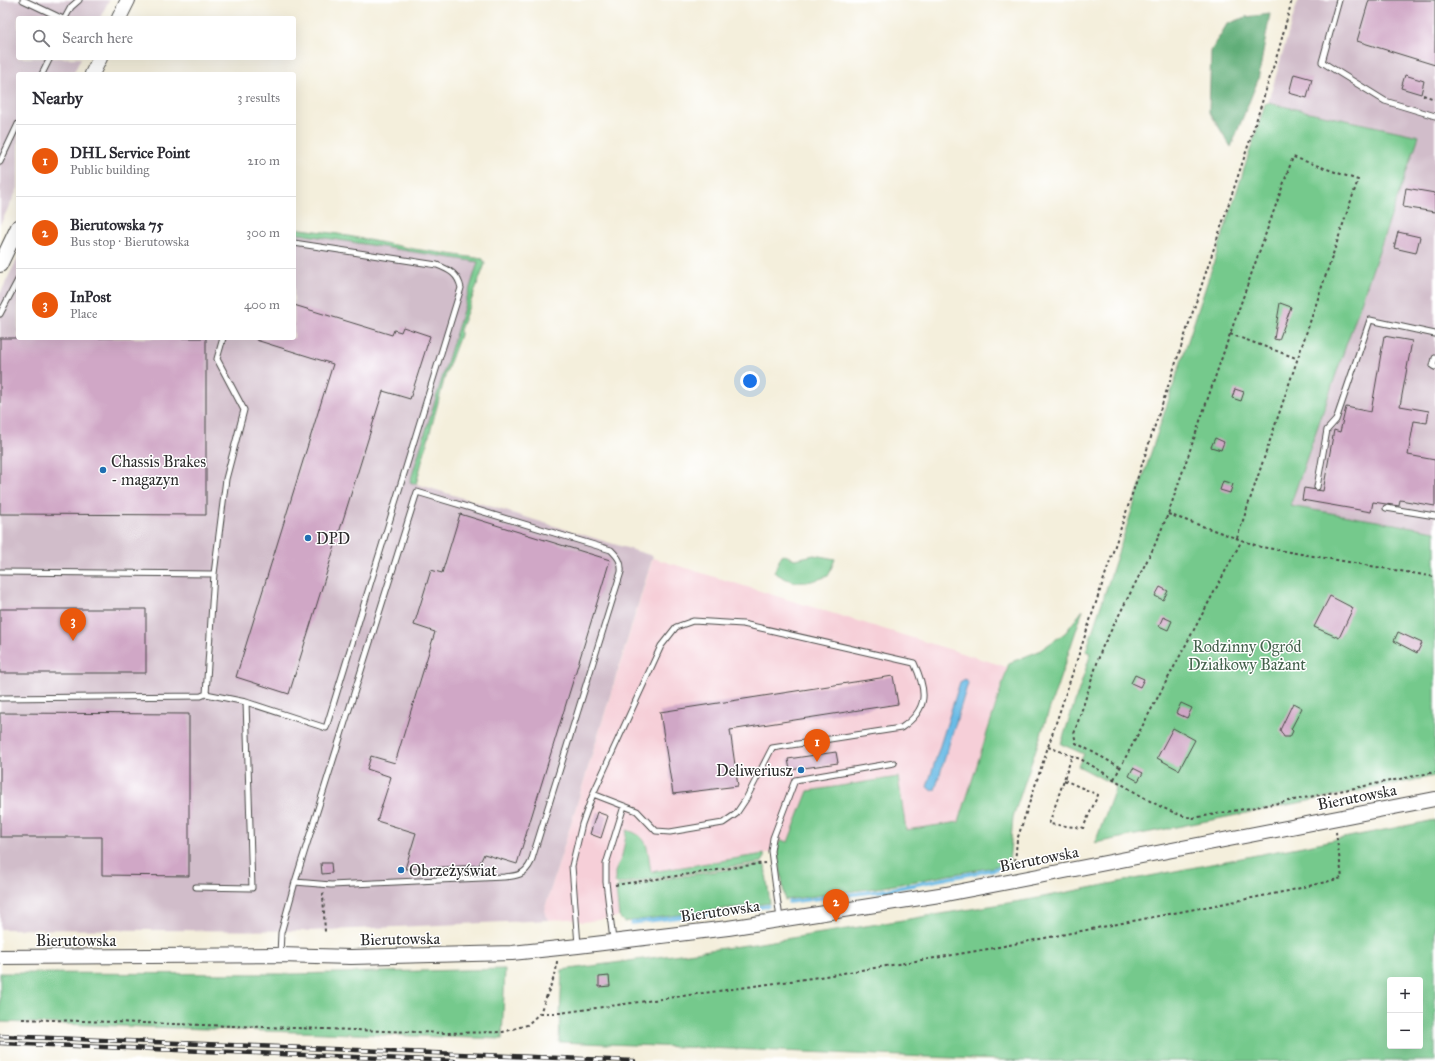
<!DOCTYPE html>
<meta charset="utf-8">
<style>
body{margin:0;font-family:"IM FELL Great Primer",serif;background:#f7f7f7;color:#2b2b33}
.controls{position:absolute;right:12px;bottom:12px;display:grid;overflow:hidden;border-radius:4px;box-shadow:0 4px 16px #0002}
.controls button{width:36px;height:36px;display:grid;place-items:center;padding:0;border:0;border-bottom:1px solid #e1e1e2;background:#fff;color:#2b2b33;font:20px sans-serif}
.you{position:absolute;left:750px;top:381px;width:14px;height:14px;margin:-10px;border:3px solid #fff;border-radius:50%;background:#1a73e8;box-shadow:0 0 0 6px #1a73e833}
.badge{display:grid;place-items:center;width:26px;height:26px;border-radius:50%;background:#ea580c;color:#fff;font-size:13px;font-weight:700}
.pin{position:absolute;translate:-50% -33px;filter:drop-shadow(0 1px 2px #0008)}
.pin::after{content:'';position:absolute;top:21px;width:14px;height:12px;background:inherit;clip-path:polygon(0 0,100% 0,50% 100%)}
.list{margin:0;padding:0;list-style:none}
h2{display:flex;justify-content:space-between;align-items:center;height:52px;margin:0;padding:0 16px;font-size:17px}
h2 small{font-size:13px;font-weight:400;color:#7c7c81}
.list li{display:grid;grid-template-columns:26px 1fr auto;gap:12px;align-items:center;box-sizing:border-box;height:72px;padding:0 16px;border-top:1px solid #e1e1e2}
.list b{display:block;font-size:15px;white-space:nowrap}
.list p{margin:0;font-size:13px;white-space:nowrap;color:#7c7c81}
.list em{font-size:13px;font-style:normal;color:#7c7c81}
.icon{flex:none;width:22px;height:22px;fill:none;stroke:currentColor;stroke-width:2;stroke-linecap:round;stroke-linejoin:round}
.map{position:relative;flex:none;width:1435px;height:1061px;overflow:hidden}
.search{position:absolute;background:#fff;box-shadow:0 4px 16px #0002;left:16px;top:16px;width:280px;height:44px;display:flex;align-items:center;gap:10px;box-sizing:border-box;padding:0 14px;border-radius:4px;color:#7c7c81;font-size:15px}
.panel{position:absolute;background:#fff;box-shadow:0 4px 16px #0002;left:16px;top:72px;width:280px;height:268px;border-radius:4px}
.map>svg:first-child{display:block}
.built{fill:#f6cfd8}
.industrial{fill:#d1bdca}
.green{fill:#75c98c;stroke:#507a5c;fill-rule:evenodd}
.forest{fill:#60ad78;stroke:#466c52}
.water{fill:#6bbbe6;stroke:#4b7388}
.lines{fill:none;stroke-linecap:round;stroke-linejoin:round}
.stream{stroke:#6bbbe6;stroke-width:3.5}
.building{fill:#d0a7c6}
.lane-casing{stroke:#494846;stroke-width:7}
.secondary-casing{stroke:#494846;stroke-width:16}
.path{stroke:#494846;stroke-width:2;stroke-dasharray:3 3;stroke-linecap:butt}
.lane{stroke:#fff;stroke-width:5}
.secondary{stroke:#fff;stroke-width:14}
.rail-casing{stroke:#2b2b2b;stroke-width:4.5}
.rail{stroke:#fff;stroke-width:3;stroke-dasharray:9;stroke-linecap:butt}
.poi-dot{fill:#1f6fb2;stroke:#fff;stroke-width:1.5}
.labels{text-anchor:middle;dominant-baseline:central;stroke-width:3;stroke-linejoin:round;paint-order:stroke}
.poi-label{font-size:16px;fill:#2b2b2b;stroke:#fff;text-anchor:start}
.park-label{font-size:16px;fill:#45624d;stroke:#fff}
.street-label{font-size:16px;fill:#2b2b2b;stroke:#fff}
</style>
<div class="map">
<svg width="1435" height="1061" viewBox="0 0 1435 1061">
<rect width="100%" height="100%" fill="#fff"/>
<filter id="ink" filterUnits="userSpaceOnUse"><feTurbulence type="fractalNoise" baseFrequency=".025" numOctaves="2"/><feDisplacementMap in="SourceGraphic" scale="8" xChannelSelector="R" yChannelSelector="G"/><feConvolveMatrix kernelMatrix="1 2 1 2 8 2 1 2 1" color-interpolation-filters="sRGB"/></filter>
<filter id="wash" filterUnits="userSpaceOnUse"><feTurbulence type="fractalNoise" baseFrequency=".012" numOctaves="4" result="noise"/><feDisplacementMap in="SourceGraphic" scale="16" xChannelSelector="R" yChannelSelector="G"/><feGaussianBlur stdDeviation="0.9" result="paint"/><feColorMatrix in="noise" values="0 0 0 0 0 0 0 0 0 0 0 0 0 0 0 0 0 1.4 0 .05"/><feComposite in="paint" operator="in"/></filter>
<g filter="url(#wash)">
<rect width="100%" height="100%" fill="#f4efdc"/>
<path class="built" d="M 653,558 L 1007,667 L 959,822 L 778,850 L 764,854 L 764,859 L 762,862 L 615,878 L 619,917 L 583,922 L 570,919 L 549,920 L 544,911 Z"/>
<path class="industrial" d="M 0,0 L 109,0 L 100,18 L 18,18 L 18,58 L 81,58 L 73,74 L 18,74 L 18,188 L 0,225 Z
M 1298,0 L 1435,0 L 1435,531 L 1290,506 L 1418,136 L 1268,103 Z
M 294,233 L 478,262 L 410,482 L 653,556 L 544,911 L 549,920 L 310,931 L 0,929 L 0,294 L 18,257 L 18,338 L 294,338 Z"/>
<path class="green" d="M 1268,103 L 1419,136 L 1290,506 L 1435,531 L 1435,776 L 1095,843 L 1116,786 L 1078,766 L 1084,754 L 1061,744 L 1091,653 L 1086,651 C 1145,468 1207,287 1265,104 Z
M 294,228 L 338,234 L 414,249 L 483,259 L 485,264 L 460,330 L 460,335 L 446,373 L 416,484 L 410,482 L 478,262 L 294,233 Z
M 782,554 L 795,559 L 814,555 L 835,559 L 828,576 C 805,584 795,586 774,572 Z
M 1083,610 L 1013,817 L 1009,864 L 883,887 L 785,900 L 777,846 L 781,840 L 788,842 L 808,791 L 898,777 L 906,830 L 959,822 L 1009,663 L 1039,651 L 1065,633 Z
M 1435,820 L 1435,1061 L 1026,1061 L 559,1042 L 562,970 L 754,944 L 1033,899 ZM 1390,980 L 1420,980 L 1420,1046 L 1390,1046 Z
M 627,830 C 651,837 647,851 651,872 L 764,854 L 764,859 L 762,862 L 618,884 L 615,882 L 615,872 L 622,856 Z
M 763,864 L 765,866 L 770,903 L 624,922 L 619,917 L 616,889 L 618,886 Z
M 505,969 L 502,1039 L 0,1022 L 0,973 L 293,974 Z"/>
<path class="forest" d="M 1270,14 L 1258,80 L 1231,147 L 1209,111 L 1211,51 L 1227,24 L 1246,17 Z"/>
<path class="water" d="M 965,679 L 968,683 L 935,790 L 932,791 L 927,787 L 960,682 Z"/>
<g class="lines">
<path class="stream" d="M 789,902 L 887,890 L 1005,867
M 728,912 L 768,906
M 632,923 L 711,913"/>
</g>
<g id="blocks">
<path class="building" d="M 1369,0 L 1435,0 L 1435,65 L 1357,41 Z
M 1294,74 L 1312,79 L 1307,98 L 1289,93 Z
M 1405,75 L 1424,81 L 1421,94 L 1401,88 Z
M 1406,188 L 1435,193 L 1435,212 L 1403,207 Z
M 1398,232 L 1420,237 L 1416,253 L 1394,248 Z
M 1280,303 L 1291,307 L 1279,340 L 1274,339 Z
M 294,305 L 392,335 L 394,330 L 401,332 L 403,327 L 430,336 L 410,399 L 383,391 L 289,694 L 236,677 L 333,364 L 256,340 L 256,338 L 294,338 Z
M 1384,336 L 1412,341 L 1400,406 L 1429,411 L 1427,423 L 1414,421 L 1408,455 L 1435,460 L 1435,506 L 1400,500 L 1399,506 L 1373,502 L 1371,512 L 1302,500 L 1304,488 L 1323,491 L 1334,430 L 1340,432 L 1346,407 L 1371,412 Z
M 0,338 L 206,338 L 206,515 L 0,514 Z
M 1235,389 L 1244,392 L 1241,401 L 1232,398 Z
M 1215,438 L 1224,442 L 1221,450 L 1211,447 Z
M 1223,481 L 1233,484 L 1230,493 L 1220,490 Z
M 460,514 L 610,560 L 517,864 L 484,854 L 479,865 L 405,869 L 416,833 L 377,821 L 391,777 L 367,769 L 371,756 L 395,763 L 435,632 L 414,625 L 431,570 L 442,573 Z
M 1160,587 L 1168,591 L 1163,600 L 1155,596 Z
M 1330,596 L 1353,608 L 1339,638 L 1314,627 Z
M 0,609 L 146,609 L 146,673 L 0,673 Z
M 1163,617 L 1172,621 L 1168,630 L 1159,626 Z
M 1398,632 L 1422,643 L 1417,653 L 1394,641 Z
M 1135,675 L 1144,679 L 1140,687 L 1131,683 Z
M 893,676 L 898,704 L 730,730 L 738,786 L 673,794 L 660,712 Z
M 1181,703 L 1192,708 L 1187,718 L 1176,713 Z
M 1293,703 L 1302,708 L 1291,729 L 1293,731 L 1290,737 L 1284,737 L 1280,730 Z
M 0,713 L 189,714 L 189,876 L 102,875 L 102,837 L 0,837 Z
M 1173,728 L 1195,740 L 1179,770 L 1157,758 Z
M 836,752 L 838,763 L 790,770 L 788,759 Z
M 1133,768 L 1143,773 L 1138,781 L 1129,776 Z
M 597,812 L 608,816 L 601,838 L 590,834 Z
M 321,863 L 331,863 L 332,873 L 322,874 Z
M 609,976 L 610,986 L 599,987 L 599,977 Z"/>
</g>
</g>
<g filter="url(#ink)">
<use href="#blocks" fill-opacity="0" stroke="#494846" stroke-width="1"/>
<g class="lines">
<g class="lane-casing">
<path id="lane" d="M 23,0 L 61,18
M 1339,0 L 1322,62 L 1385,101 L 1435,116
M 65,18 L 71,7 L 79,0
M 42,74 L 50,58
M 0,162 L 18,124
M 0,314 L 18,280
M 1435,358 L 1433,366 L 1435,367
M 1317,487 L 1327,430 L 1336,420 L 1370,320 L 1435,334
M 1386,508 L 1435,516
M 0,572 L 214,574 L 226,479 L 244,410 L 217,359 L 223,338
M 214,574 L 206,694 L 246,702 L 326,728 L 461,288 C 458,274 450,270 437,265 L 294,243
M 0,698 L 201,696 L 206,694
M 196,887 L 252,888 L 246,702
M 780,919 L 771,851 L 773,838 L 795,780 L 894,763
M 613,940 L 606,882 L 606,864 L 624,806
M 578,945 L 572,866 L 582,824 L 593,794 L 661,646 L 676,627 L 693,621 L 743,624 L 914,663 C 927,691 929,709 901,728 L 772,748 L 746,799 L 736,814 L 723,823 L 670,832 L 656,831 L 637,811 L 593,794
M 280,954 L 281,933 L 295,882 L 417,492 L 611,550 C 618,557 622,562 621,572 L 531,862 C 525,875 517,876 504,877 L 331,885 L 295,882"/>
</g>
<g class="secondary-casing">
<path id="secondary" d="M 119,18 L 128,0
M 92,74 L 100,58
M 0,265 L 18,227
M 0,957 L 280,955 L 351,957 L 512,953 L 578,946 L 728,928 L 946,894 L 1435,799"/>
</g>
<path class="path" d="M 1423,95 L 1435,99
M 1230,334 L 1296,358
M 1168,514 L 1261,547 L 1435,577
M 1048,747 C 1059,751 1071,755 1082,760 C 1112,776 1162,814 1193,818 L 1284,802 L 1435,772
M 1120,767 L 1076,743 L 1074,734 L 1102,648 L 1153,549 L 1168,514 L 1230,334 L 1293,157 L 1358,180 L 1237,538
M 1114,779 L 1242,540
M 1064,780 L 1098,795 L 1083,828 L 1049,824 L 1072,756
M 1016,867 L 1015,863 L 1017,840 L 1251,137 L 1279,49 L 1292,0
M 615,885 L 765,863
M 324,893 L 323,894 L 325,932
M 540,1013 L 560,1013 L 819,977 L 983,950 L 1288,891 L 1342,878 L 1336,832
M 22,1019 L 446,1033 L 503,1032 L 527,1025 L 540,1013 L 556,972 L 557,961"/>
<use href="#lane" class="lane"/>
<use href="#secondary" class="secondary"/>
<g class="rail-casing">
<path id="rail" d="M 0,1036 L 634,1061
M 0,1043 L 454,1061"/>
</g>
<use href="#rail" class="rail"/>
</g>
</g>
<g class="poi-dot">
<circle cx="103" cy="470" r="4"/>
<circle cx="308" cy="538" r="4"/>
<circle cx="801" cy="770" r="4"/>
<circle cx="401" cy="870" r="4"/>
</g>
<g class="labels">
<g class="poi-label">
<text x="111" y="461">Chassis Brakes<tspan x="111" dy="18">- magazyn</tspan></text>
<text x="316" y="538">DPD</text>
<text x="793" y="770" text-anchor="end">Deliweriusz</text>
<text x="409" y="870">Obrzeżyświat</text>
</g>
<g class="park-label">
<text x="1247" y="646">Rodzinny Ogród<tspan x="1247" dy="18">Działkowy Bażant</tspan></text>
</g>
<g class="street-label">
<text transform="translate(1357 797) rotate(-11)">Bierutowska</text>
<text transform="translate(1039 859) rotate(-11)">Bierutowska</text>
<text transform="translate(720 911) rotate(-8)">Bierutowska</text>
<text transform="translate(400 939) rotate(-1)">Bierutowska</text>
<text x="76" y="940">Bierutowska</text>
</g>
</g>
</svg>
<div class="controls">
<button>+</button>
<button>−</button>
</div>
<div class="you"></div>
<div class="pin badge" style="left:817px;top:762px">1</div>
<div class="pin badge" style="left:836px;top:922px">2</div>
<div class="pin badge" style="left:73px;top:641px">3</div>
<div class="search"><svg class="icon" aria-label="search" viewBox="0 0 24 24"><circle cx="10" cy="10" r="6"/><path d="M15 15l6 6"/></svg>Search here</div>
<section class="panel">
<h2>Nearby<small>3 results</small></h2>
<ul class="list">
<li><span class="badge">1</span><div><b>DHL Service Point</b><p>Public building</p></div><em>210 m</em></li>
<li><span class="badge">2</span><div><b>Bierutowska 75</b><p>Bus stop · Bierutowska</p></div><em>300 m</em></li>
<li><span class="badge">3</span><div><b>InPost</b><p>Place</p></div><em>400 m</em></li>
</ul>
</section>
</div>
